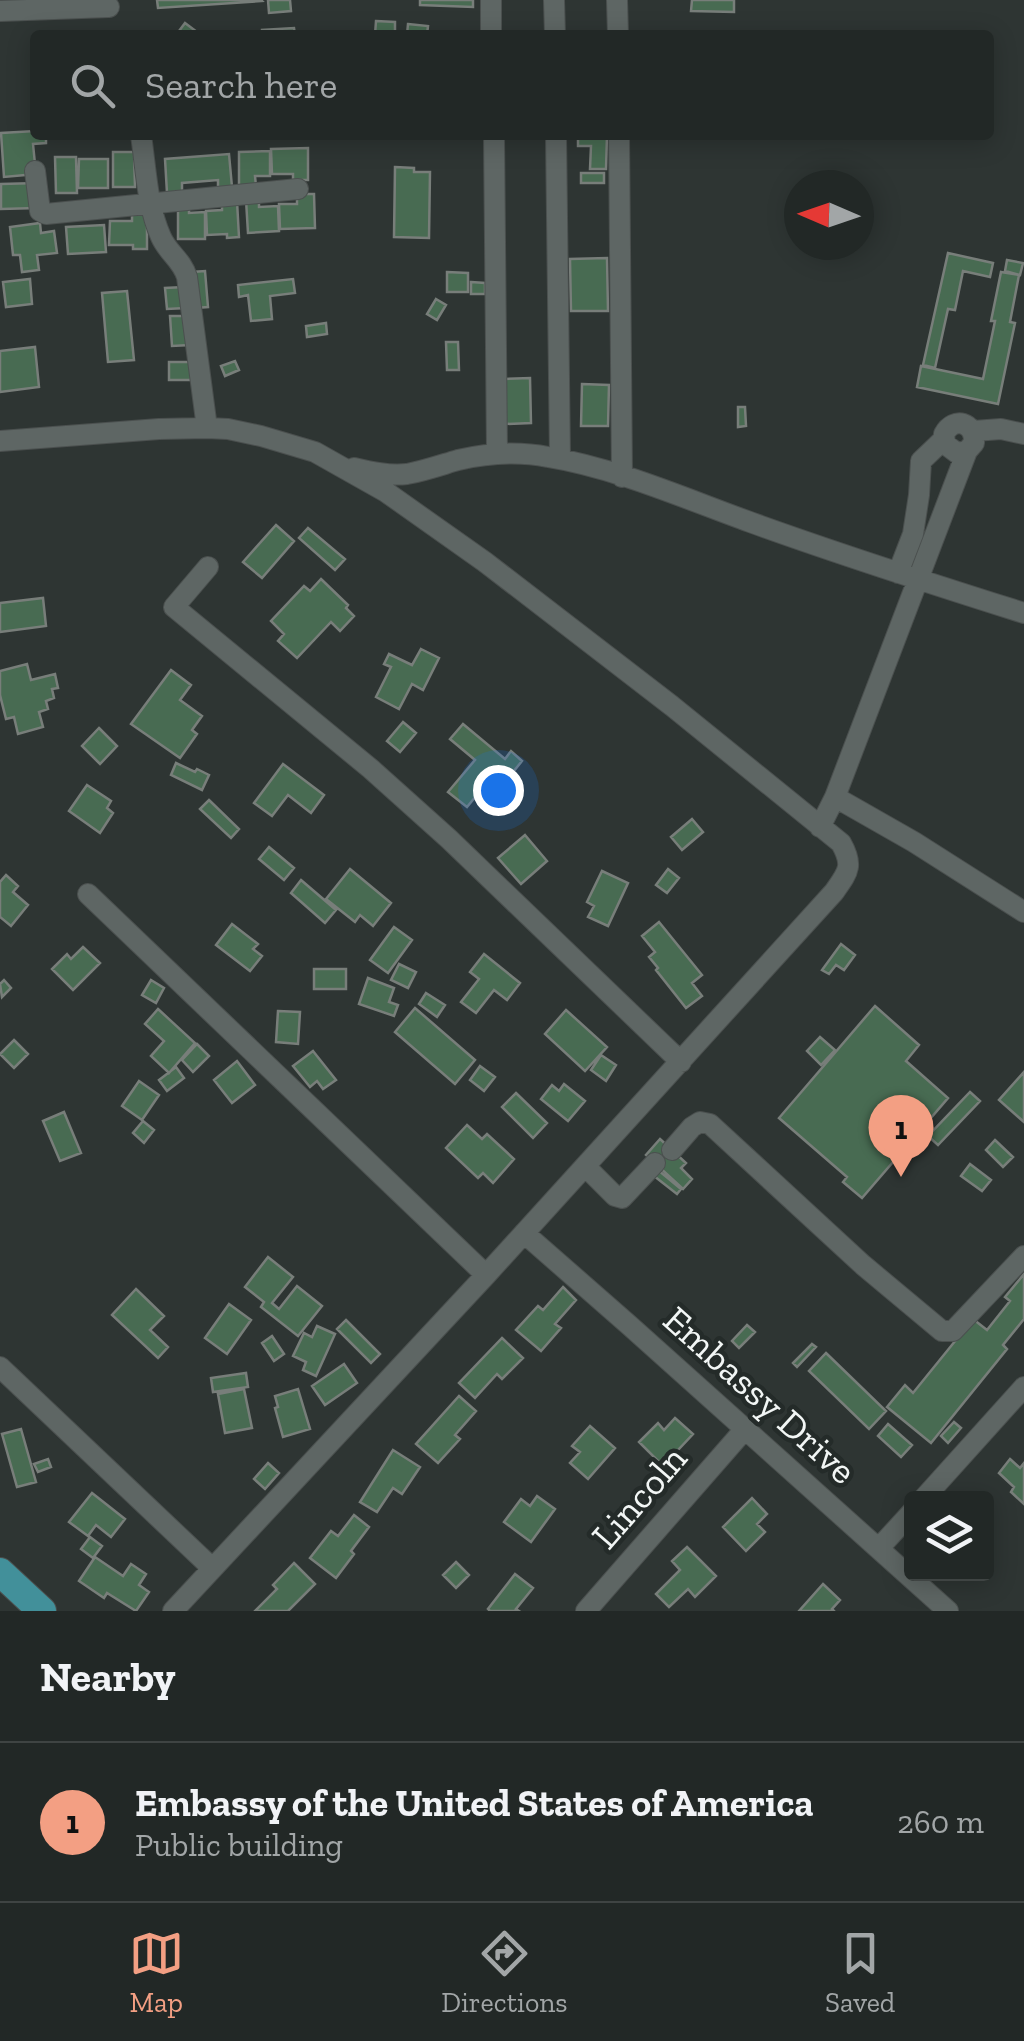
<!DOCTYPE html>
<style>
body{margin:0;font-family:"Zilla Slab",serif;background:#2e3432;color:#f1f3f6}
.controls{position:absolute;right:30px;bottom:30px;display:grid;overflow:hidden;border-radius:10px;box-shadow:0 5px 25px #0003}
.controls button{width:90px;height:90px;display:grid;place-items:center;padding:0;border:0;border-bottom:2px solid #3f4443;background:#222826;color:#f1f3f6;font:50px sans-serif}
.compass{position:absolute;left:784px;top:170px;width:90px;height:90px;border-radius:50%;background:#222826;box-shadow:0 5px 25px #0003;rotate:272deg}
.you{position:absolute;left:498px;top:790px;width:35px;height:35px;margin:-25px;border:8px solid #fff;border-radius:50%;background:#1a73e8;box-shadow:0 0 0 15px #1a73e833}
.badge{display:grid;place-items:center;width:65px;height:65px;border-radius:50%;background:#f39f83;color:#111;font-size:32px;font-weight:700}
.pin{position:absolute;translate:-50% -82px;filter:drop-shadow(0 2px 5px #0008)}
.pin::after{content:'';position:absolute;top:52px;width:35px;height:30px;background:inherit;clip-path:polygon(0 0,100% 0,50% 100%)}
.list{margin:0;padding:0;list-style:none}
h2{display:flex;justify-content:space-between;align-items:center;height:130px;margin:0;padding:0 40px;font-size:42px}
h2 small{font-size:32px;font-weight:400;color:#a2a6a7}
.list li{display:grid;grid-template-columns:65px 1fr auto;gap:30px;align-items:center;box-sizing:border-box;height:160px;padding:0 40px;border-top:2px solid #3f4443}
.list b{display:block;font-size:38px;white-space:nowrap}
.list p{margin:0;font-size:32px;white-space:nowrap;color:#a2a6a7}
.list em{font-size:32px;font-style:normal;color:#a2a6a7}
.icon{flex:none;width:55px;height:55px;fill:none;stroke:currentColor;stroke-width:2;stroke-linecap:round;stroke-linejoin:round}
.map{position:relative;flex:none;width:1024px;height:1611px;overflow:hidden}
.search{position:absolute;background:#222826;box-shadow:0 5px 25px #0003;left:30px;right:30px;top:30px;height:110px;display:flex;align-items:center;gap:25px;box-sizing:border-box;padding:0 35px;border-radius:10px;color:#a2a6a7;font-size:38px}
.sheet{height:290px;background:#222826}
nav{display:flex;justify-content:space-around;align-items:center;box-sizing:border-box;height:140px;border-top:2px solid #3f4443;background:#222826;font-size:28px;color:#a2a6a7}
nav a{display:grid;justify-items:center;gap:5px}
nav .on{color:#f39f83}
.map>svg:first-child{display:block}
.building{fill:#486b52;stroke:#787e7a;stroke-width:2.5}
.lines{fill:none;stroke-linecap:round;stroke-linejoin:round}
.minor-casing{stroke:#4b504f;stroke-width:22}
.major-casing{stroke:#4b504f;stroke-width:30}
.minor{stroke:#5e6664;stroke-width:20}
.major{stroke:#42909a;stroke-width:28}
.labels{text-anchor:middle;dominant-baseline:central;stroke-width:9;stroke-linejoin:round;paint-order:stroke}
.street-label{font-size:38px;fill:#f2f6f5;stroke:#242b29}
</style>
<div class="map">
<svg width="1024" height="1611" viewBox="0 0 1024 1611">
<rect width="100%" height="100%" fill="#2e3533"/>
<path class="building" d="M 157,0 L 261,0 L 262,1 L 158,8 Z
M 268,0 L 290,0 L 291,11 L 269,13 Z
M 420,0 L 473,0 L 473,7 L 420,5 Z
M 692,0 L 734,0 L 734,12 L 691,11 Z
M 376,21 L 395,22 L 395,35 L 375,35 Z
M 185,23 L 201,35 L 176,35 Z
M 408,24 L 428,26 L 427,35 L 407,35 Z
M 294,28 L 295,35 L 262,35 L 262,30 Z
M 35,131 L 35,135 L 46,135 L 46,143 L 33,144 L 36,174 L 4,177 L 1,133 Z
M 578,135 L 607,135 L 606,169 L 590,169 L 591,146 L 578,146 Z
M 308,148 L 308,180 L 293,180 L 293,174 L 272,174 L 271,149 Z
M 270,151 L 270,176 L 255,176 L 256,186 L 239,186 L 239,152 Z
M 113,152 L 134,152 L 135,187 L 113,187 Z
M 229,154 L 232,187 L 218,188 L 218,180 L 182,183 L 182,191 L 167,193 L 165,159 Z
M 55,157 L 76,157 L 77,193 L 56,193 Z
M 79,159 L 108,159 L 108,188 L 78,188 Z
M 395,167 L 414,168 L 414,172 L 430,172 L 429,238 L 394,237 Z
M 581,173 L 604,173 L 604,183 L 581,183 Z
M 38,183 L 38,208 L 1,209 L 1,184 Z
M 297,194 L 314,194 L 315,228 L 280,229 L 279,204 L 297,204 Z
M 259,199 L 259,207 L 278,206 L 279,231 L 248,233 L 246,200 Z
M 222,201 L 237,201 L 239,237 L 227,238 L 227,234 L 207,235 L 206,211 L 222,210 Z
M 178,208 L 189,208 L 189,213 L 205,212 L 205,239 L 178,239 Z
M 147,213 L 147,249 L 133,249 L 133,245 L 109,245 L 110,221 L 132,221 L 132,214 Z
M 40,223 L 41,233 L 54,231 L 57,253 L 37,255 L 39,270 L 22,272 L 20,255 L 13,255 L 10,227 Z
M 104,225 L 106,252 L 68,254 L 66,227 Z
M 948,253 L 993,263 L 990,277 L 963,271 L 955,310 L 948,309 L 935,368 L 923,365 Z
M 607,258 L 608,311 L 571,311 L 570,259 Z
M 1007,260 L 1023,263 L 1020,275 L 1005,271 Z
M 205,271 L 208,307 L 196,308 L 192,272 Z
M 447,272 L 468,273 L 468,292 L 447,292 Z
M 1001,272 L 1019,275 L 1010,322 L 1015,323 L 998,404 L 917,387 L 921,366 L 983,379 L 995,321 L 991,321 Z
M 30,279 L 32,304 L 6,307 L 3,282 Z
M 293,279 L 295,293 L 270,296 L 272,319 L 251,321 L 248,295 L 239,297 L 238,285 Z
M 471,282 L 485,283 L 485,294 L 471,294 Z
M 184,287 L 186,308 L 167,309 L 165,288 Z
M 127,291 L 134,360 L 108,362 L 102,293 Z
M 436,299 L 446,305 L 437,320 L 427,314 Z
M 170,316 L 189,316 L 190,345 L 172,346 Z
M 326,323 L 327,334 L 307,337 L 306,326 Z
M 446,342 L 458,342 L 459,370 L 447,370 Z
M 35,347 L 39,387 L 0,392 L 0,351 Z
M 235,361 L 239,370 L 225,376 L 221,366 Z
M 169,362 L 191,362 L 191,380 L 169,380 Z
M 530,378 L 531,423 L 506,424 L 504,379 Z
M 582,384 L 609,385 L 608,426 L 581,426 Z
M 738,407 L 745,407 L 746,426 L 738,427 Z
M 276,525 L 294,541 L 262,578 L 243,562 Z
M 308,528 L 345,559 L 335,570 L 299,538 Z
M 321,579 L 348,605 L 346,608 L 354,616 L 340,631 L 331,622 L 297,658 L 278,641 L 284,634 L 271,621 L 304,586 L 310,591 Z
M 43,598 L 46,626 L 0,632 L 0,603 Z
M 421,649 L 439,658 L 423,690 L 412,684 L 399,709 L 376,697 L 391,667 L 384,664 L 389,654 L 412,665 Z
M 27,664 L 31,680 L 55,674 L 58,688 L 52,689 L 54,698 L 46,701 L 48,709 L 39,712 L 43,727 L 18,734 L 14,717 L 6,719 L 0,695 L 0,671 Z
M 171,670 L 191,685 L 180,700 L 202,716 L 192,730 L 197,734 L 180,758 L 131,724 Z
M 403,722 L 416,733 L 400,752 L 387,741 Z
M 463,724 L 505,759 L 511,751 L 522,761 L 491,799 L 481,790 L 467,807 L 448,792 L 475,760 L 450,739 Z
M 99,728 L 117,746 L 100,764 L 82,746 Z
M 176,763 L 195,772 L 197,769 L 209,775 L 202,790 L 171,775 Z
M 283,764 L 324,795 L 311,813 L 288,795 L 272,816 L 254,803 Z
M 87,785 L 111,801 L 107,808 L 113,813 L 100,833 L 69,811 Z
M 209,800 L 239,829 L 231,838 L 200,809 Z
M 692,819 L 703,832 L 682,850 L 671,837 Z
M 525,835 L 547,861 L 521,884 L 498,858 Z
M 269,847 L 294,868 L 284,880 L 259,859 Z
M 350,869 L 391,903 L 373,926 L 360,915 L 355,922 L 326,899 Z
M 668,869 L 679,878 L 667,893 L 656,885 Z
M 602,871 L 628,883 L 608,926 L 588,917 L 594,906 L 587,902 Z
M 6,875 L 18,886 L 13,892 L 28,905 L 11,926 L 0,917 L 0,882 Z
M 301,880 L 336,910 L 325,923 L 291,893 Z
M 659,922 L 702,975 L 692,983 L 702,996 L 686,1008 L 656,970 L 658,968 L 649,957 L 655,952 L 642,936 Z
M 232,924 L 258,944 L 253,949 L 262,956 L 250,971 L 216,945 Z
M 394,927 L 412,940 L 388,973 L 370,960 Z
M 841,944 L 855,955 L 844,970 L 836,965 L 829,974 L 822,970 Z
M 83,947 L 100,963 L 73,990 L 52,969 L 67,954 L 71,959 Z
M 484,954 L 520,983 L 507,1000 L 494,990 L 476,1013 L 461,1002 L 479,979 L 470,972 Z
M 399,964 L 416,972 L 408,988 L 391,980 Z
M 314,969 L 346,969 L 346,989 L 314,989 Z
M 368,978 L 394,988 L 389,1002 L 398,1005 L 394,1016 L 359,1004 Z
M 4,980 L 11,988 L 2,997 L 0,984 Z
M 151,980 L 164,988 L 156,1003 L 142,995 Z
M 426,993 L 445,1005 L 437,1017 L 419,1004 Z
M 875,1006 L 919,1045 L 906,1061 L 948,1098 L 862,1198 L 843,1182 L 847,1177 L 779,1118 Z
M 415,1008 L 475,1060 L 455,1084 L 395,1032 Z
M 158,1009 L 195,1043 L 169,1073 L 151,1056 L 164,1041 L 145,1024 Z
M 566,1010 L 607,1047 L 585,1071 L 545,1034 Z
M 278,1011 L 300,1012 L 298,1044 L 276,1042 Z
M 820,1037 L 835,1050 L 821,1065 L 807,1051 Z
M 14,1040 L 28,1054 L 14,1068 L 0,1054 Z
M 197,1044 L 209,1056 L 193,1072 L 182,1060 Z
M 313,1051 L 336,1080 L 323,1089 L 317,1081 L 310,1087 L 293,1066 Z
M 601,1055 L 616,1065 L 606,1081 L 591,1070 Z
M 237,1061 L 255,1085 L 232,1103 L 214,1080 Z
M 480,1066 L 495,1077 L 484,1091 L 470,1080 Z
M 176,1067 L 184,1078 L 167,1091 L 159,1080 Z
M 1024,1072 L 1024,1122 L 999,1100 Z
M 139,1081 L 159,1095 L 142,1120 L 122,1106 Z
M 564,1084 L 585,1101 L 568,1121 L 541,1099 L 552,1085 L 559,1091 Z
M 970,1092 L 980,1101 L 938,1145 L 928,1136 Z
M 516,1093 L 547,1123 L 533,1138 L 502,1107 Z
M 64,1112 L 81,1153 L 60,1161 L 43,1121 Z
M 143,1121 L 154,1130 L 144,1143 L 133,1133 Z
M 467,1125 L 482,1139 L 487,1134 L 514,1159 L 493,1183 L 483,1173 L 478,1178 L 446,1148 Z
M 660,1139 L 686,1163 L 681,1168 L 692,1179 L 683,1189 L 646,1155 Z
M 995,1140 L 1013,1157 L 1003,1167 L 986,1150 Z
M 970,1164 L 991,1180 L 982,1191 L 961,1176 Z
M 658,1170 L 681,1189 L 677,1194 L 654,1176 Z
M 268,1257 L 293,1277 L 272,1303 L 279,1309 L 297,1286 L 322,1306 L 298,1336 L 261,1307 L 264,1302 L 245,1287 Z
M 1024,1274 L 1024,1319 L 1003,1345 L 1007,1349 L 931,1443 L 887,1407 L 905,1385 L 913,1393 L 973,1319 L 987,1330 L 1010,1301 L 1005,1297 Z
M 563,1287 L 576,1300 L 555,1324 L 561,1328 L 541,1351 L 516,1330 L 538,1306 L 543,1310 Z
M 136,1289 L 164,1316 L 150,1330 L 168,1347 L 158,1358 L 112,1315 Z
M 229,1304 L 251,1320 L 227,1354 L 205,1338 Z
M 346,1320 L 380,1354 L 371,1363 L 337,1329 Z
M 747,1325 L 755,1332 L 739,1348 L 732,1341 Z
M 317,1326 L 335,1334 L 316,1376 L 303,1370 L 306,1362 L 293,1356 L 304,1333 L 312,1337 Z
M 272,1336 L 284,1354 L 274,1361 L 262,1343 Z
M 502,1338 L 523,1358 L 502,1379 L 497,1374 L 475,1398 L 459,1383 Z
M 812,1344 L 816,1347 L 797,1367 L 793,1363 Z
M 826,1353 L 886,1411 L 869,1429 L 809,1371 Z
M 344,1364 L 357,1383 L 325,1405 L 312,1386 Z
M 246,1373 L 248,1387 L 213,1392 L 211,1378 Z
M 244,1389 L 252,1428 L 225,1433 L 218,1394 Z
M 298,1389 L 310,1429 L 283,1437 L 275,1408 L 278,1407 L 275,1396 Z
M 459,1396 L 476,1411 L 455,1435 L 460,1439 L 438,1463 L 416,1444 Z
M 675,1418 L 693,1434 L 663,1466 L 639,1442 L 658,1423 L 664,1430 Z
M 954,1422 L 961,1428 L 948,1443 L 941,1436 Z
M 888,1424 L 912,1445 L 901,1457 L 878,1436 Z
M 590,1426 L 615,1448 L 588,1479 L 570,1463 L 580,1452 L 572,1446 Z
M 21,1429 L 36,1482 L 17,1487 L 2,1434 Z
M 393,1450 L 420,1467 L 402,1494 L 393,1488 L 377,1512 L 360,1502 Z
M 48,1459 L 51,1467 L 38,1472 L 34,1464 Z
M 1010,1459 L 1020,1468 L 1024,1463 L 1024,1504 L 1011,1492 L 1014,1487 L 999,1473 Z
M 268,1463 L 279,1473 L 265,1489 L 254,1479 Z
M 92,1493 L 125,1519 L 111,1537 L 96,1525 L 88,1536 L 69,1522 Z
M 537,1496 L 555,1509 L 531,1542 L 504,1522 L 521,1499 L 530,1506 Z
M 752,1498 L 767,1514 L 757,1524 L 765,1532 L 746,1551 L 723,1527 Z
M 354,1515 L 369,1527 L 351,1551 L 354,1554 L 336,1578 L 310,1558 L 331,1531 L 338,1536 Z
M 90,1537 L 102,1546 L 93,1558 L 81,1549 Z
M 687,1547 L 716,1576 L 695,1597 L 688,1589 L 669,1607 L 656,1594 L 680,1570 L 672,1561 Z
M 95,1557 L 123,1576 L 131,1564 L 146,1574 L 139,1585 L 149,1592 L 136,1611 L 107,1593 L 104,1598 L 79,1581 Z
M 456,1562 L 469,1575 L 456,1588 L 443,1575 Z
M 294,1563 L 315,1584 L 288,1611 L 255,1611 L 277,1589 L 273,1585 Z
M 515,1574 L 533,1588 L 516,1609 L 519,1611 L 490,1611 L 488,1609 Z
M 823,1584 L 840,1600 L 832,1609 L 834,1611 L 799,1611 Z"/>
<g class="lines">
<g class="minor-casing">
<path id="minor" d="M 491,0 L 491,35
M 554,0 L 555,35
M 617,0 L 618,35
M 0,11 L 109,7
M 141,135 C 146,169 147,206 161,237 C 168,253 182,260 187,277 L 207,428
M 494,135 L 497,454
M 556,135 L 560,459
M 619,135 L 622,477
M 35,171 L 40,211 L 46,214 L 298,189
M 974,431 L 1001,429 L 1024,434
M 0,441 L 159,429 L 207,428 L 228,429 L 261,436 L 315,452 L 386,492 L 485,562 L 672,706 L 841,843 C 854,866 848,872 834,892 L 486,1275 L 173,1611
M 354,468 C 371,472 389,476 407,474 C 424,471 441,465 458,460 C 488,453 518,451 548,457 C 616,468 686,499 750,522 C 841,555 932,584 1024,613
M 208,567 L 174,607 L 371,769 L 449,839 L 681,1062
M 898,573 L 913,534 L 919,495 L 921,461 L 943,440
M 835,797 L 914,842 L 1024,912
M 820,827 L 835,797 L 967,451 L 974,443 C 975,422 954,416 944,434 L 945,444 L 957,453 L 967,451
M 88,894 L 486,1275
M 672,1150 L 692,1127 L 700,1122 L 710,1124 L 863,1265 L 942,1331 L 953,1331 L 1024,1256
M 585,1166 L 615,1196 L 622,1198 L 655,1163
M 524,1233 L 629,1325 L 948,1611
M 0,1367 L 212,1568
M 924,1498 L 1024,1387
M 879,1548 L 912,1512
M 586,1611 L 745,1429"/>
</g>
<g class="major-casing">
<path id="major" d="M 0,1572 L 42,1611"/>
</g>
<use href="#minor" class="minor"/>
<use href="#major" class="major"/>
</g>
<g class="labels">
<g class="street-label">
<text transform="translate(760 1395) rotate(42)">Embassy Drive</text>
<text transform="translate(639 1497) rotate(-49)">Lincoln</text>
</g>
</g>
</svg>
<div class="controls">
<button><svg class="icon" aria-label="layers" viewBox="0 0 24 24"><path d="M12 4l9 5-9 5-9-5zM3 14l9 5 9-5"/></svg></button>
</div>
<svg class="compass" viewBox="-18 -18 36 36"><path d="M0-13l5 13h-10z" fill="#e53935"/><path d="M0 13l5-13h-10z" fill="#a2a6a7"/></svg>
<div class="you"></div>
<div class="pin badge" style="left:901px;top:1177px">1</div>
<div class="search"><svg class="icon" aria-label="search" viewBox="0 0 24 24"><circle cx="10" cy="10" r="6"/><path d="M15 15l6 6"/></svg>Search here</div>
</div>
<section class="sheet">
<h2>Nearby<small></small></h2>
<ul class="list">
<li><span class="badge">1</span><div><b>Embassy of the United States of America</b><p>Public building</p></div><em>260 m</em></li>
</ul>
</section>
<nav>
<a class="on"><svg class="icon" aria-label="map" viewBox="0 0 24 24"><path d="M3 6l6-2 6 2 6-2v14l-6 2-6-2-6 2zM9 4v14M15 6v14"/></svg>Map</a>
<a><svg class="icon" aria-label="directions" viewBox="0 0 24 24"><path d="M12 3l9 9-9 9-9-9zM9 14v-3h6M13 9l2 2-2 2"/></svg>Directions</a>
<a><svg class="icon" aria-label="saved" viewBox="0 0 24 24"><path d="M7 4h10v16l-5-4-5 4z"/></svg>Saved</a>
</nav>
